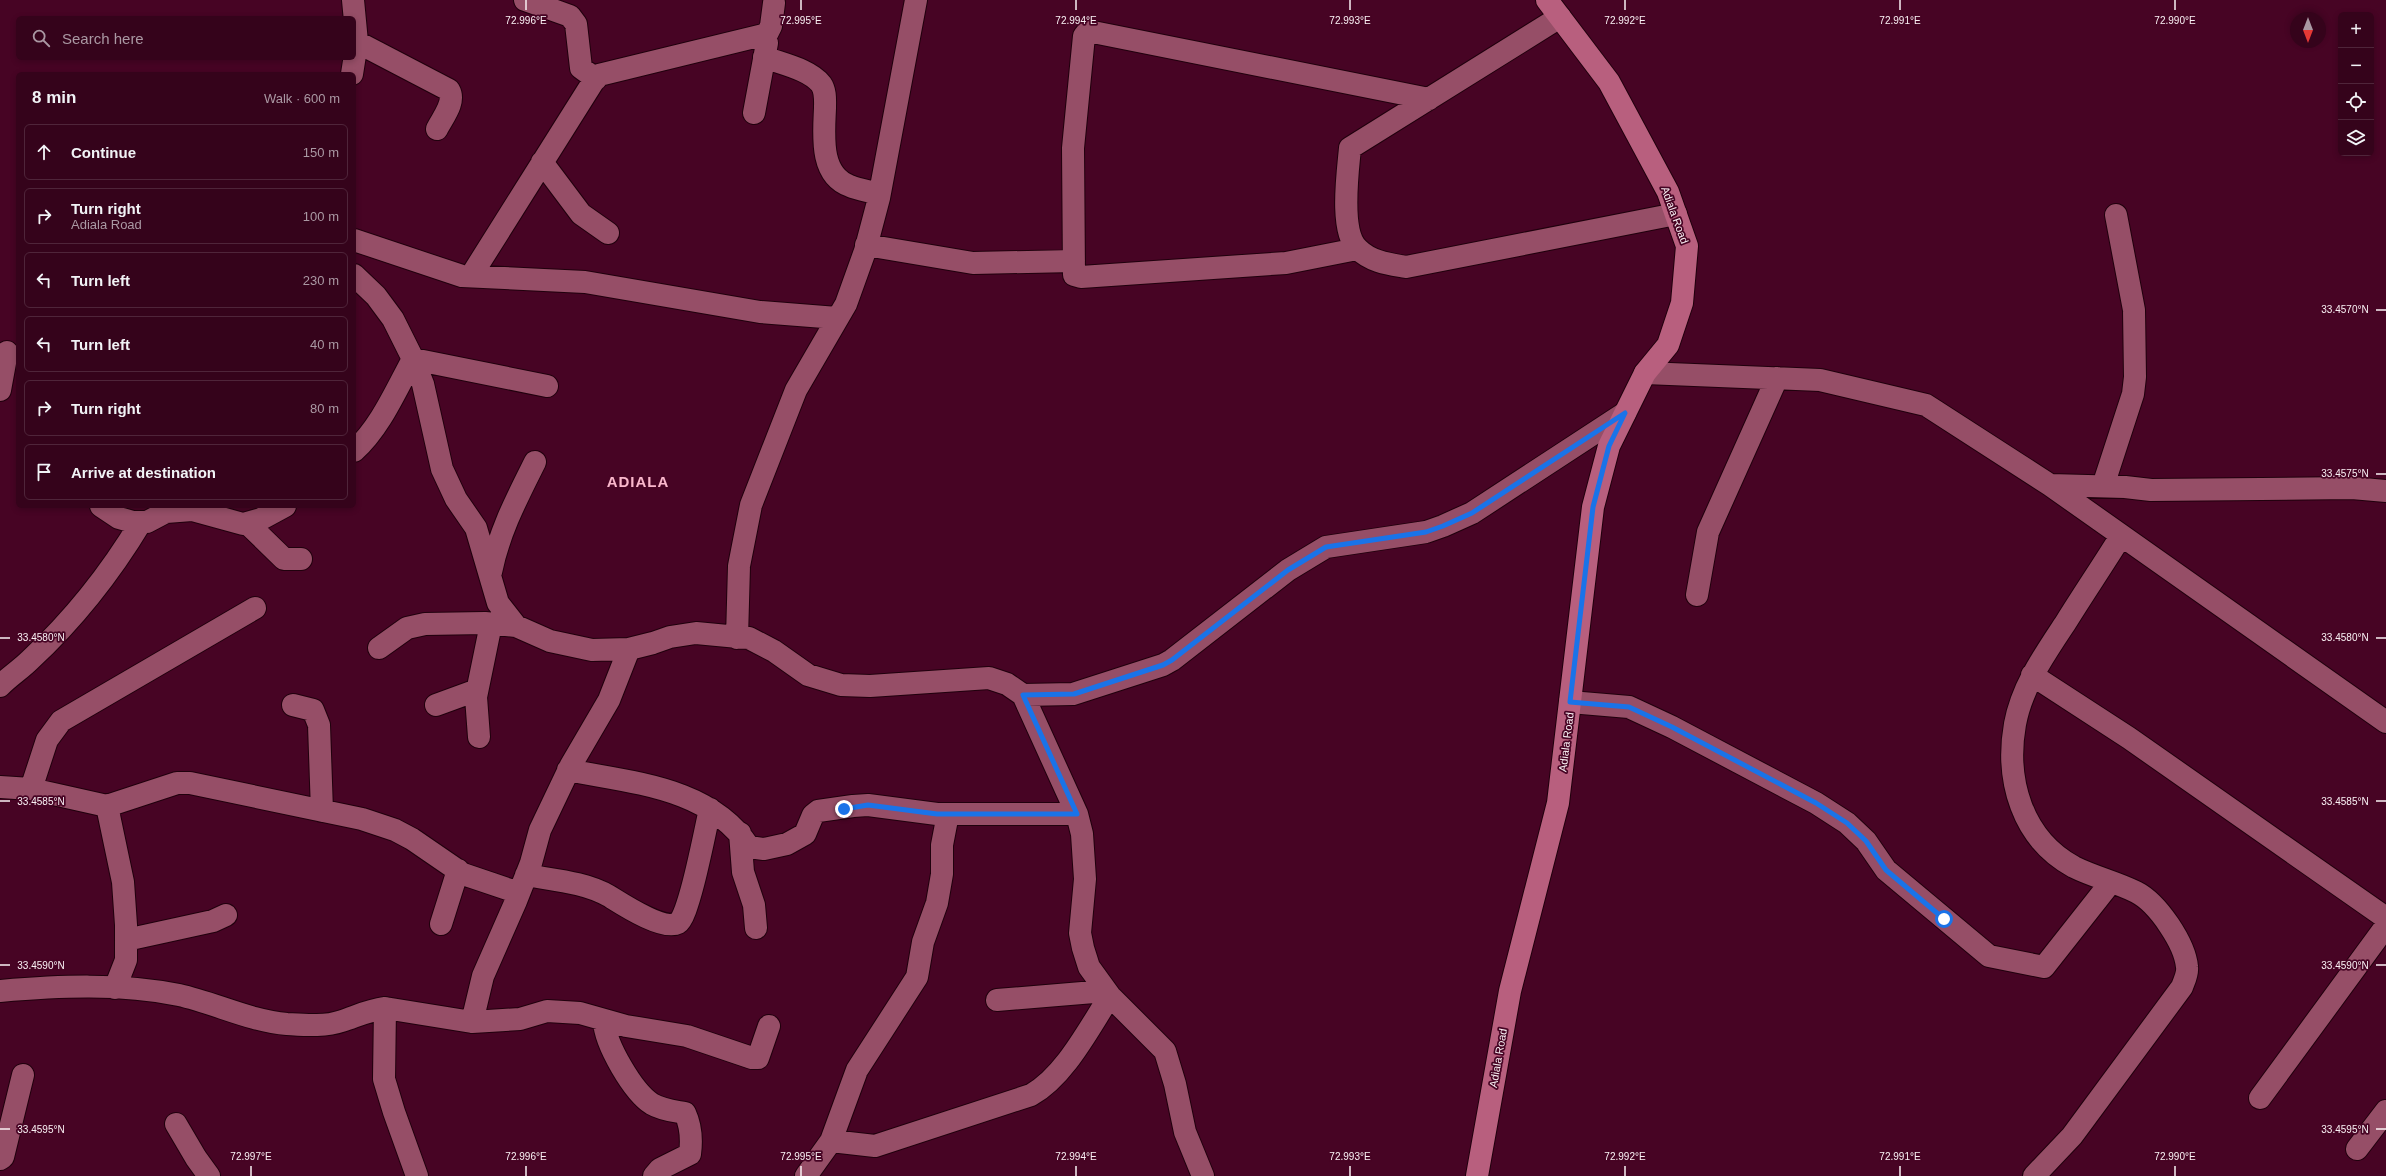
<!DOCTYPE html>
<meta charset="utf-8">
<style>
body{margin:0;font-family:Arial,sans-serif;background:#401128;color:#f1f3f6}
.controls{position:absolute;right:12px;top:12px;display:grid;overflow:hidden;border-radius:6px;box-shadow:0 2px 6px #0003}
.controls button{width:36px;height:36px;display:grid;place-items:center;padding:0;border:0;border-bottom:1px solid #4f253a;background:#35031b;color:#f1f3f6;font:20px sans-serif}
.compass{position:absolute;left:2290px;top:12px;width:36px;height:36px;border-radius:50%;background:#35031b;box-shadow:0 2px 6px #0003;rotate:180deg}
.stop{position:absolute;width:12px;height:12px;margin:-9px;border:3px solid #1a73e8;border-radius:50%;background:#fff}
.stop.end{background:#1a73e8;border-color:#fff;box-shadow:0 1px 4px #0008}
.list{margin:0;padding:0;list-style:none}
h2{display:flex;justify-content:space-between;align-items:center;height:52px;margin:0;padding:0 16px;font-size:17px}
h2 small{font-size:13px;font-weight:400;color:#aa98a3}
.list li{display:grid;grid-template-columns:26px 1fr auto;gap:12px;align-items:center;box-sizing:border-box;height:56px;margin:0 8px 8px;padding:0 8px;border:1px solid #4f253a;border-radius:6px}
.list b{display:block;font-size:15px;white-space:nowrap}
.list p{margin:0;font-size:13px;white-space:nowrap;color:#aa98a3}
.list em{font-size:13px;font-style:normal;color:#aa98a3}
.icon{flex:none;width:22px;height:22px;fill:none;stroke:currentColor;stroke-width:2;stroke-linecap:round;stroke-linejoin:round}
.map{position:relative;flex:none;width:2386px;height:1176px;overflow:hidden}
.search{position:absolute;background:#35031b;box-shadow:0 2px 6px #0003;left:16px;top:16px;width:340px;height:44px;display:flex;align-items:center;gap:10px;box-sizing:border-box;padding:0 14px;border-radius:6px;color:#aa98a3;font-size:15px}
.panel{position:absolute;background:#35031b;box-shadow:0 2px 6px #0003;left:16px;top:72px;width:340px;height:436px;border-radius:6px}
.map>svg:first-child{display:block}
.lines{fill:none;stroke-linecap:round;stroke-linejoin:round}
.minor-casing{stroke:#20010d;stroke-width:24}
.primary-casing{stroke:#20010d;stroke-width:24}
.minor{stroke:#964e67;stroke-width:22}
.primary{stroke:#b85f7e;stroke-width:22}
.route{stroke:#1a73e8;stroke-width:5}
.ticks{fill:none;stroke:#faf1f4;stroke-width:1.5}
.labels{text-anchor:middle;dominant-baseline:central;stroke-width:3.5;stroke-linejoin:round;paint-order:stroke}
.street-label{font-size:11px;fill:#faf1f4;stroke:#470424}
.district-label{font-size:15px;font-weight:bold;letter-spacing:1px;fill:#fab8cc;stroke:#470424}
.ticks-label{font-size:10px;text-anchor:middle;fill:#faf1f4;stroke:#470424;stroke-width:3.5;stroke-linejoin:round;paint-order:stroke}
</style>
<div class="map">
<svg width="2386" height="1176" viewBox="0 0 2386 1176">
<rect width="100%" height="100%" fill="#470424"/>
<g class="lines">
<g class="minor-casing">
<path id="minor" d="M 525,0 L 570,16 L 576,24 L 581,68 L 596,79
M 1560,17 L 1350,148 C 1348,171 1339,232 1358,249 C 1371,262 1389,264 1406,267 L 1676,214
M 357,42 L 449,90 C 456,102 443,117 437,129
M 764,57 C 782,64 809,69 821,84 C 826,91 825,101 825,108 C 824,134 819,175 850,186 C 859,190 870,191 879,194
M 352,74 L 357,42 L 353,0
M 754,113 L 767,43
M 542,162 L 581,214 L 608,233
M 354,240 L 462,276 L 585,282 L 760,312 L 837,318
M 866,245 L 973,263 L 1074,261
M 1357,249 L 1286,263 L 1081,277 L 1074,275 L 1073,148 L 1084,36 L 1088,31 L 1429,99
M 354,275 L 376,296 L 393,319 L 413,359 L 423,384 L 442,469 L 456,499 L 476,528 L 498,603 L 516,626
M 471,276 L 593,82 L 599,75 L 767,34 L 771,26 L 774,3
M 1645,373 L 1820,380 L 1926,405 L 2050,485 L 2386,722
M 0,390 L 7,352
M 354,451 C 380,428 396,390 413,359 L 547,386
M 2050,485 L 2125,487 L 2151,490 L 2352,488 L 2386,491
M 2103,486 L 2133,394 L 2135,377 L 2134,310 L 2116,215
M 101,506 L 119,518 L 133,522 L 147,522 L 166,512 L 192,510 L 243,524 L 261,519 L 285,506
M 247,523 L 284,559 L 301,559
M 491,572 C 499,532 517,498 535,462
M 1697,595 L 1708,532 L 1777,378
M 737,638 L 739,566 L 751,505 L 796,390 L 846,304 L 865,251 L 879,198 L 916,0
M 379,648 L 407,628 L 425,624 L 485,623 L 516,626 L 550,641 L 592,650 L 629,649 L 653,643 L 670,637 L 696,633 L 749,638 L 774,651 L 808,675 L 841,685 L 870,686 L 989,678 L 1007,684 L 1023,695 L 1077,814 L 1082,834 L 1085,879 L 1080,933 L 1083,948 L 1089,967 L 1110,996 L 1165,1051 L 1175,1084 L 1185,1132 L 1203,1176
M 2032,675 L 2129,738 L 2386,918
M 0,686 C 10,676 21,669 30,660 C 73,620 111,572 141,522
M 1023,695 L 1073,694 L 1163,665 L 1172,660 L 1288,570 L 1326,547 L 1426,532 L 1443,526 L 1472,513 L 1625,413
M 1570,702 L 1629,707 L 1672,727 L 1816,803 L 1847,823 L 1866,841 L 1886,870 L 1989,956 L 2044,967 L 2111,882
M 293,705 L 313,710 L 319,725 L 322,811
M 436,705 L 477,690
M 479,737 L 476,697 L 491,624
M 568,770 C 632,783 710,787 749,847 L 764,849 L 787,844 L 805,834 L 813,815 L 818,811 L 853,806 L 868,805 L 937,814 L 1077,814
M 0,787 L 31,789 L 107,806 L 123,882 L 126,925 L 126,960 L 115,988
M 31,789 L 47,740 L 61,721 L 255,608
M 107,806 L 177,783 L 190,783 L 362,819 L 395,830 L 412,839 L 463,874 L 519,893
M 740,833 L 743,872 L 754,905 L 756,928
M 526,875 C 553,880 585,882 609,896 C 622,904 663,931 678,923 C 689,917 706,826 710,809
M 441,924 L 458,870
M 126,940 L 213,921 L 226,915
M 0,991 C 59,986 120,983 179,995 C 215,1003 250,1021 287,1024 C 304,1025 325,1027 342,1021 C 357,1016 369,1010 385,1008 L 472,1022 L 520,1019 L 547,1011 L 580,1013 L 626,1026 L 687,1036 L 752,1058 L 758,1058 L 769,1026
M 997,1000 L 1106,991
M 385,1008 L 384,1079 L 394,1112 L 417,1176
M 604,1021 C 605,1044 633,1092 652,1104 C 662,1110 674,1111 685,1113 C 691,1126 692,1139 690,1154 L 660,1169 L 654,1176
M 472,1022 L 483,976 L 516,901 L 531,863 L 540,830 L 571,765 L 609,700 L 629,649
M 2260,1098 L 2386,926
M 176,1124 L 196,1158 L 209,1176
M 831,1141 L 875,1146 L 1031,1095 C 1065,1076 1089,1028 1110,996
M 2357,1149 L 2386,1111
M 0,1159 L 3,1157 L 23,1075
M 806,1176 L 831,1141 L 857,1070 L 917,977 L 923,942 L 937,903 L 942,874 L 942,845 L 948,814
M 2034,1176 L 2072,1136 L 2182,987 C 2184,981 2188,974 2187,967 C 2185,944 2158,903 2136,892 C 2116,882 2094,877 2074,867 C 2022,839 2005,780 2015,724 C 2022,686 2045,654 2066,622 C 2084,593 2103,565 2121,536"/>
</g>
<g class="primary-casing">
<path id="primary" d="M 1477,1176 L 1510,991 L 1558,803 L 1593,507 L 1609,446 L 1645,373 L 1668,345 L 1682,303 L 1687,246 L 1668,192 L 1609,82 L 1547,0"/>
</g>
<use href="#minor" class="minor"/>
<use href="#primary" class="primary"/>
</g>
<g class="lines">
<path class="route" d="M 844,809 L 868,805 L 937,814 L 1077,814 L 1023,695 L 1074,694 L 1163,665 L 1172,660 L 1288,570 L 1326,547 L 1426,532 L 1443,526 L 1472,513 L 1625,413 L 1609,446 L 1593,507 L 1570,702 L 1629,707 L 1672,727 L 1816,803 L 1847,823 L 1866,841 L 1886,870 L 1944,919"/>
</g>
<path class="ticks" d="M 526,0 L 526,10M 801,0 L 801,10M 1076,0 L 1076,10M 1350,0 L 1350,10M 1625,0 L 1625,10M 1900,0 L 1900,10M 2175,0 L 2175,10M 2376,310 L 2386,310M 2376,474 L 2386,474M 0,638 L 10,638M 2376,638 L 2386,638M 0,801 L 10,801M 2376,801 L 2386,801M 0,965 L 10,965M 2376,965 L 2386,965M 0,1129 L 10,1129M 2376,1129 L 2386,1129M 251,1166 L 251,1176M 526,1166 L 526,1176M 801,1166 L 801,1176M 1076,1166 L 1076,1176M 1350,1166 L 1350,1176M 1625,1166 L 1625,1176M 1900,1166 L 1900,1176M 2175,1166 L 2175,1176"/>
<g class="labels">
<g class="street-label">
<text transform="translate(1675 215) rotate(70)">Adiala Road</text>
<text transform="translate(1566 742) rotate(-83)">Adiala Road</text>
<text transform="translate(1498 1058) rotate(-80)">Adiala Road</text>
</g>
<g class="district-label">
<text x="638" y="481">ADIALA</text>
</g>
</g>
<g class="ticks-label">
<text x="526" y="24">72.996°E</text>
<text x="801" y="24">72.995°E</text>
<text x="1076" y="24">72.994°E</text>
<text x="1350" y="24">72.993°E</text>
<text x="1625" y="24">72.992°E</text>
<text x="1900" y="24">72.991°E</text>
<text x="2175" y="24">72.990°E</text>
<text x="2345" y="313">33.4570°N</text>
<text x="2345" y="477">33.4575°N</text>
<text x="2345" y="641">33.4580°N</text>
<text x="41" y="641">33.4580°N</text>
<text x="2345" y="805">33.4585°N</text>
<text x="41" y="805">33.4585°N</text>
<text x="2345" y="969">33.4590°N</text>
<text x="41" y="969">33.4590°N</text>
<text x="2345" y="1133">33.4595°N</text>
<text x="41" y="1133">33.4595°N</text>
<text x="251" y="1160">72.997°E</text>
<text x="526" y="1160">72.996°E</text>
<text x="801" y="1160">72.995°E</text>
<text x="1076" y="1160">72.994°E</text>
<text x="1350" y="1160">72.993°E</text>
<text x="1625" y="1160">72.992°E</text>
<text x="1900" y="1160">72.991°E</text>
<text x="2175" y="1160">72.990°E</text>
</g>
</svg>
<div class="controls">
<button>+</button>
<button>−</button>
<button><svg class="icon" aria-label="locate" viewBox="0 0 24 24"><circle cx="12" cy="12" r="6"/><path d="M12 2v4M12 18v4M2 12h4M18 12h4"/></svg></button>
<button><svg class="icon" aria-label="layers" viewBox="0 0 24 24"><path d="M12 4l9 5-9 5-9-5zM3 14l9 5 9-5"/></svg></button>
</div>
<svg class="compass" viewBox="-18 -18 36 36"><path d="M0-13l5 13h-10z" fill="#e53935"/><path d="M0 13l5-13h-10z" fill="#aa98a3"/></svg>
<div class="stop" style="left:1944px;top:919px"></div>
<div class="stop end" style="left:844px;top:809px"></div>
<div class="search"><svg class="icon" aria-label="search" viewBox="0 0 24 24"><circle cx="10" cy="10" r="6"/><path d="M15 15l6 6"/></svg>Search here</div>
<section class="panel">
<h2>8 min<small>Walk · 600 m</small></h2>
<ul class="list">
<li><svg class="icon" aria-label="ahead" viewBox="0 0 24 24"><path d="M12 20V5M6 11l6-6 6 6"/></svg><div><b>Continue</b></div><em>150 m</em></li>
<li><svg class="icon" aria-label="right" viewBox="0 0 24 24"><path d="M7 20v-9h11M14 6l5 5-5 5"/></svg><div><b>Turn right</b><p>Adiala Road</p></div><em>100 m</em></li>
<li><svg class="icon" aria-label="left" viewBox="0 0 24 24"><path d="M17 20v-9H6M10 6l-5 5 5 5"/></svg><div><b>Turn left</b></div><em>230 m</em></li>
<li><svg class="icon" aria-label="left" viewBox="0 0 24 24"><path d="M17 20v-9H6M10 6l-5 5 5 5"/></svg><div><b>Turn left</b></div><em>40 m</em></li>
<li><svg class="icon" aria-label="right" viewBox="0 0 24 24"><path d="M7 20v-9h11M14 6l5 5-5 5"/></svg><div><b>Turn right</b></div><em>80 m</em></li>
<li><svg class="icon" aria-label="arrive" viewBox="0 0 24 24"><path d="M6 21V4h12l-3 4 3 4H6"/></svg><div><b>Arrive at destination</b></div></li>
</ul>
</section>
</div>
